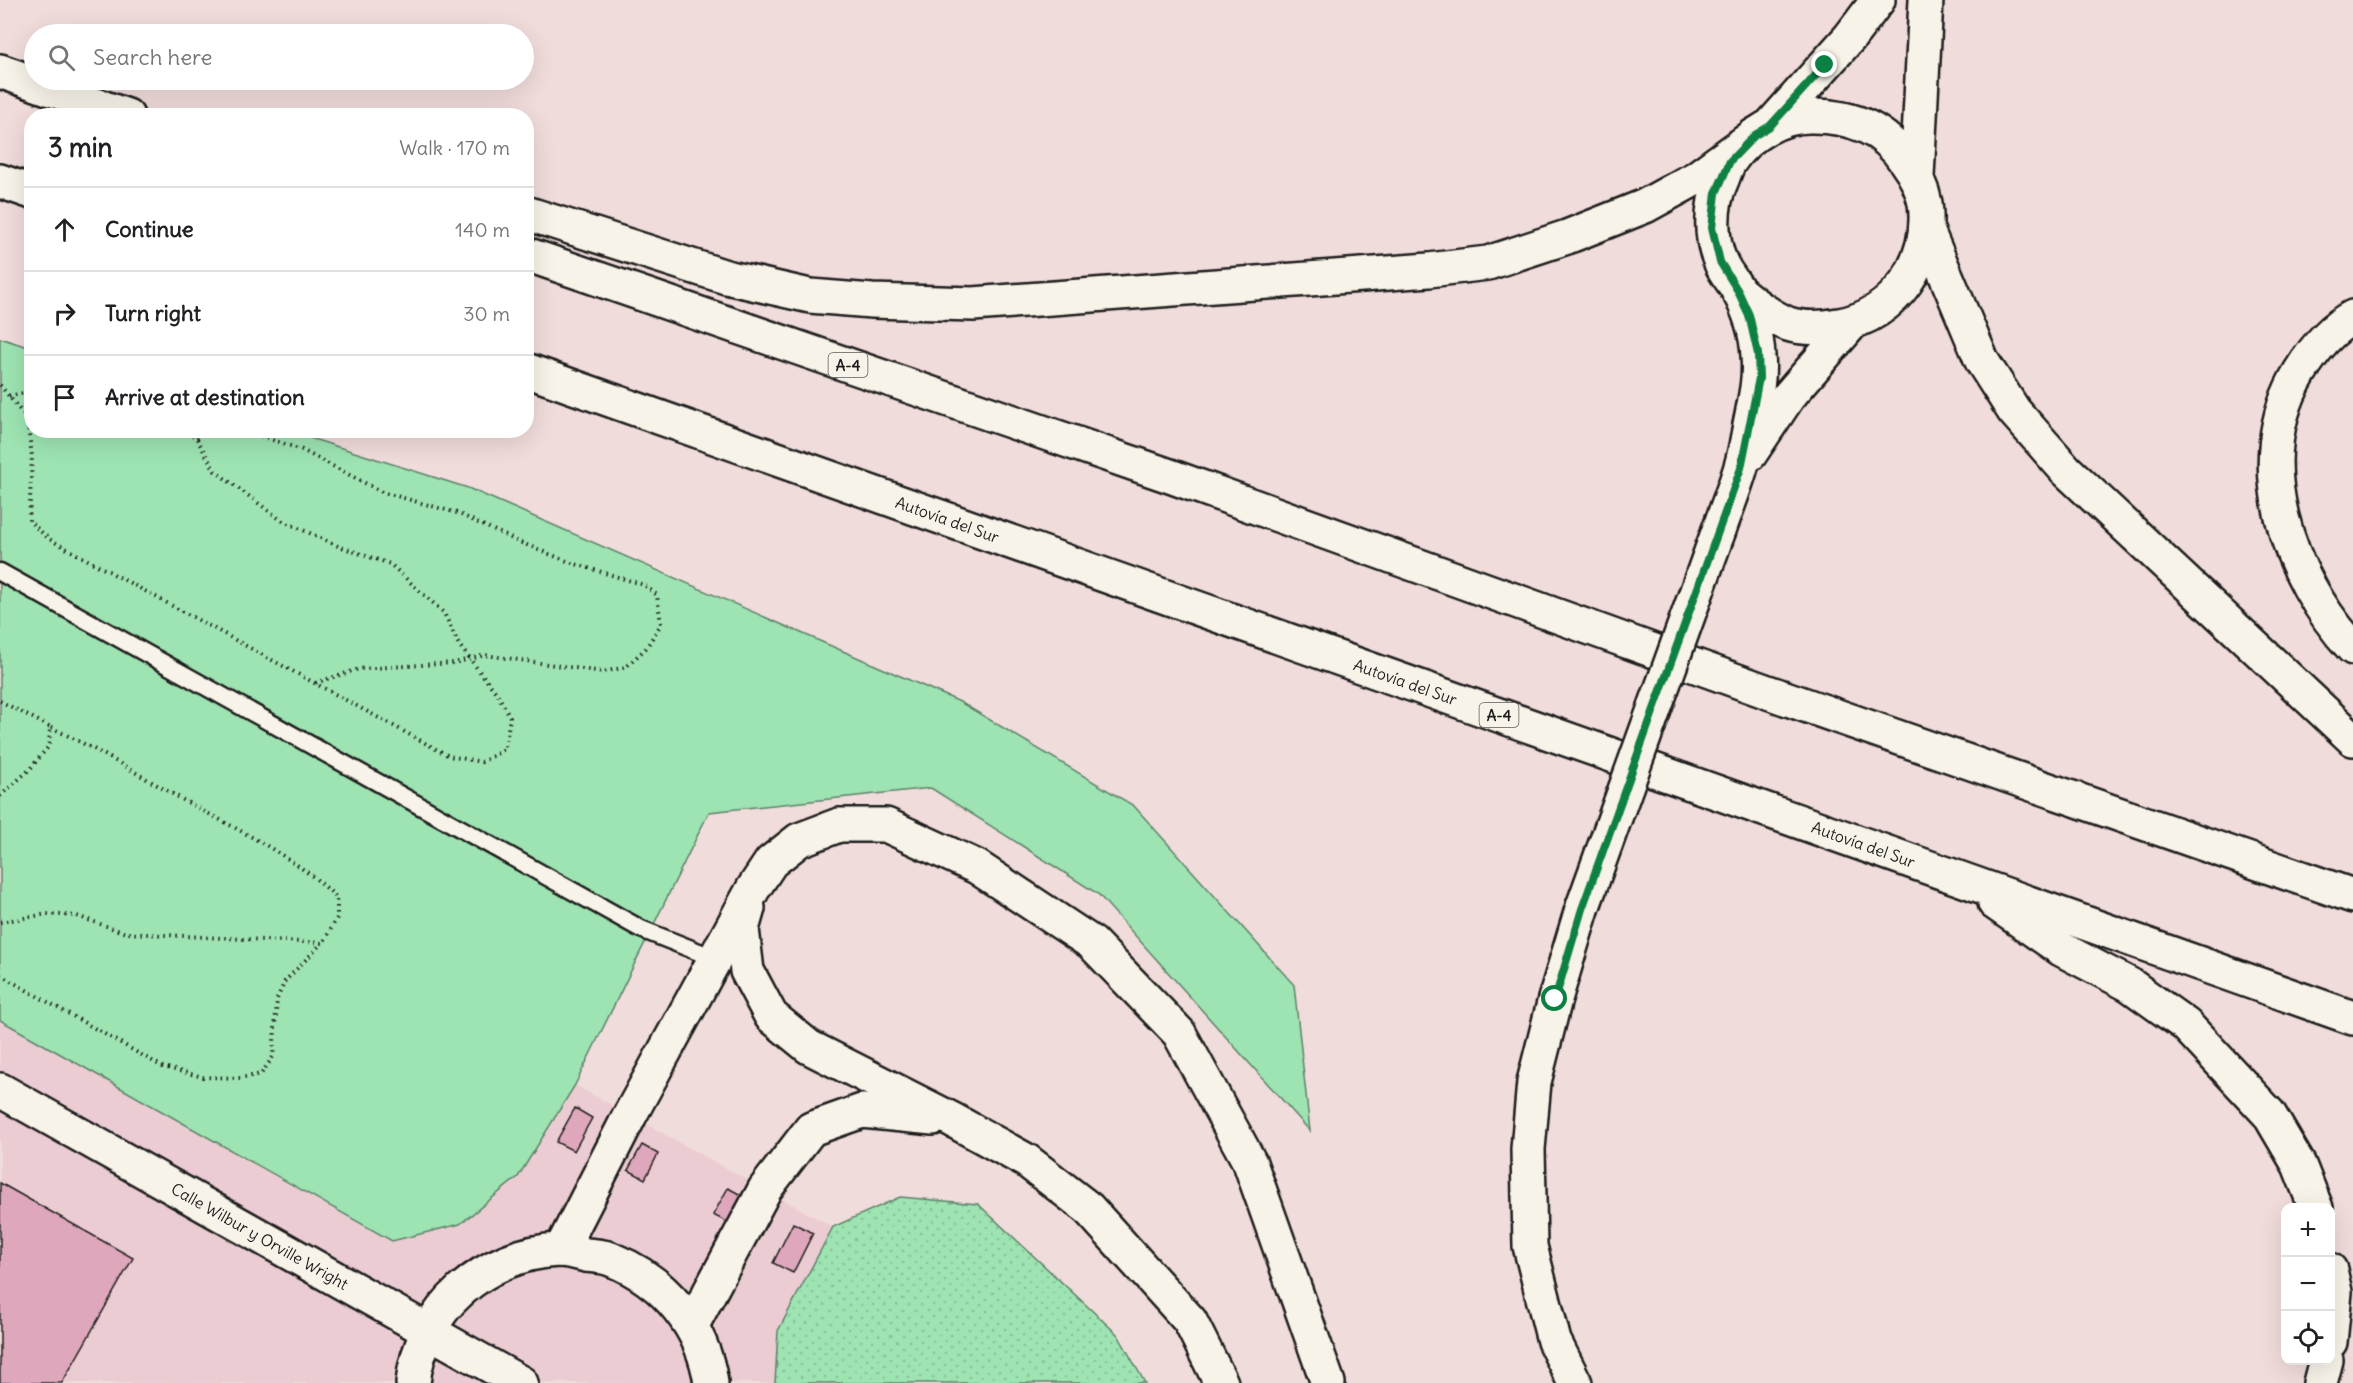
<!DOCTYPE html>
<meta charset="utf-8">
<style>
body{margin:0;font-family:Delius,sans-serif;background:#f2f2f2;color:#202124}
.controls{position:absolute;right:18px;bottom:18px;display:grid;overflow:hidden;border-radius:12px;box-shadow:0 6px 24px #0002}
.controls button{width:54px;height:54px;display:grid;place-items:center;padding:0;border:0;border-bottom:2px solid #e0e0e0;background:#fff;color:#202124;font:30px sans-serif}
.stop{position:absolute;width:18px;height:18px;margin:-14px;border:4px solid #0b8043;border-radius:50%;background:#fff}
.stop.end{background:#0b8043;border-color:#fff;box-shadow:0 2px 6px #0008}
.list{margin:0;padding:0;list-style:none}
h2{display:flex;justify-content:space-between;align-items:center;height:78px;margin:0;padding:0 24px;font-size:26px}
h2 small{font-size:20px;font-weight:400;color:#757577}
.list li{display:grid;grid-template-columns:39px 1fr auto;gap:18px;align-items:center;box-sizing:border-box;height:84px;padding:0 24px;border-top:2px solid #e0e0e0}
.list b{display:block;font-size:22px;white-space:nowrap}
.list em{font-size:20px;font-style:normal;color:#757577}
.icon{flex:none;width:33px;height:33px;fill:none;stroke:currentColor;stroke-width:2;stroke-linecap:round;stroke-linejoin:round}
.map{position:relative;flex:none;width:2353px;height:1383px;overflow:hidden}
.search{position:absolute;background:#fff;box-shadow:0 6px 24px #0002;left:24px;top:24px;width:510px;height:66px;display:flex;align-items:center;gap:15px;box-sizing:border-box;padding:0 21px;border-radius:33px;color:#757577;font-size:22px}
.panel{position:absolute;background:#fff;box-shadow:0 6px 24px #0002;left:24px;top:108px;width:510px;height:330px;border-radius:24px}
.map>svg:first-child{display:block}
.built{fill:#ebccd2}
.park{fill:#9de4b2;stroke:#5c8067;stroke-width:1.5}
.garden{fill:url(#garden-dots);stroke:#5c8067;stroke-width:1.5}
.building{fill:#dfa7bc;stroke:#1c1c1c;stroke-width:1.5}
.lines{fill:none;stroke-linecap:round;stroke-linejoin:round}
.service-casing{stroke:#1c1c1c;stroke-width:21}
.minor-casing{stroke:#1c1c1c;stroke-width:38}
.secondary-casing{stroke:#1c1c1c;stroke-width:38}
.motorway-casing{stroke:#1c1c1c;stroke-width:38}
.path{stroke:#1c1c1c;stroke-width:4;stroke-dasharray:1.5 4.5;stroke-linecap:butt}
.service{stroke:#f7f3e8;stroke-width:16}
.minor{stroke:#f7f3e8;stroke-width:33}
.secondary{stroke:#f7f3e8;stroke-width:33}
.motorway{stroke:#f7f3e8;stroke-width:33}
.secondary-bridge-casing{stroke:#1c1c1c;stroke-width:38;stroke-linecap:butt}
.secondary-bridge{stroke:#f7f3e8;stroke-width:33}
.route{stroke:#0b8043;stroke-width:8}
.labels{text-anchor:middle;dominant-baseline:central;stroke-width:5;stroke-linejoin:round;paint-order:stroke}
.shield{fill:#f7f3e8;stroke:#5e5c59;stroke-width:1.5}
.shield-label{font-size:15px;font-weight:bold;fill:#1c1c1c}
.street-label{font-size:16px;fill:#1c1c1c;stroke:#f7f3e8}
</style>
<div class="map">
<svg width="2353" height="1383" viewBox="0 0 2353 1383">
<defs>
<pattern id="garden-dots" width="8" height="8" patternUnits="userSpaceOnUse" patternTransform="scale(1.5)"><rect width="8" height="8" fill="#9de4b2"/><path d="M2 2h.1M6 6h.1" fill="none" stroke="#87c398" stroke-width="1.8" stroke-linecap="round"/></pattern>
</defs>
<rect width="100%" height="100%" fill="#f0dcdb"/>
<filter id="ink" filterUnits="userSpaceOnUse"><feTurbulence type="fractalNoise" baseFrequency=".0167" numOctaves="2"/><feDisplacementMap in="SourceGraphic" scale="12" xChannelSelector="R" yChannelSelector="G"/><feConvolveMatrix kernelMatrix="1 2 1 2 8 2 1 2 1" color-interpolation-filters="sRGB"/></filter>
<g filter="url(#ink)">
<path class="built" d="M 0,1020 L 392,1241 L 518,1177 L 575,1085 L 833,1227 L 778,1331 L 775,1383 L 0,1383 Z"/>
<path class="park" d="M 0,338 L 31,348 L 32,430 L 288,431 L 468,488 L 960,702 L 1134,806 L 1294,985 L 1310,1131 L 1098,894 L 931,788 L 709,812 L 575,1085 L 518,1177 L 460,1224 L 392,1241 L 0,1020 Z"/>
<path class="garden" d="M 900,1197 L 978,1204 L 1118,1335 L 1145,1383 L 775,1383 L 778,1331 L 833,1227 Z"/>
<path class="building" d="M 575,1108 L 592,1118 L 574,1151 L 556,1142 Z
M 642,1145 L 658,1154 L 645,1179 L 628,1170 Z
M 0,1183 L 133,1258 L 62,1383 L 0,1383 Z
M 728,1188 L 745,1197 L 731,1224 L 713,1215 Z
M 793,1223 L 813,1233 L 793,1273 L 773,1263 Z"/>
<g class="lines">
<g class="service-casing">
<path id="service" d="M 0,572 L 641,929 L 719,960"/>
</g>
<g class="minor-casing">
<g id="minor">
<path d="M 2353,317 C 2330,329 2313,351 2300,372 C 2246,461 2288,577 2353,648"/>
<path d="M 748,908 L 742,929 L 747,971 L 771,1016 L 809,1047 L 951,1119 L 1027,1161 L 1088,1208 L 1190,1321 L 1221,1383"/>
<path id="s1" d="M 0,1090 L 521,1383"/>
<path d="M 561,1250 L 630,1115 L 753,889 L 771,862 L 799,840 L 839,825 L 886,825 L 977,867 L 1092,943 L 1179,1033 L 1250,1163 L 1328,1383"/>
<path d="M 692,1325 L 765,1189 L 811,1129 L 862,1111 L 933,1118"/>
<path d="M 413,1383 C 420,1309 486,1253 559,1250 C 568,1250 578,1253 586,1255 C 595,1256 605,1256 613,1260 C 665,1281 703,1327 711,1383"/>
</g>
</g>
<g class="secondary-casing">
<path id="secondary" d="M 1772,124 L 1850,37 L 1878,0
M 1917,177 L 1926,0
M 1750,454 L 1788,397 L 1852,323
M 1719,530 C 1726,510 1734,490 1740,470 C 1746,452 1748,433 1752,415 C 1756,395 1760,377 1758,356 C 1757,334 1749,310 1738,290 C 1733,281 1725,273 1721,263 C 1710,239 1710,206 1721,182 C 1724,175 1726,167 1730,161 C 1747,135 1781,115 1812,116 C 1851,116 1884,128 1906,162 C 1915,174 1922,188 1925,203 C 1933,260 1895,316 1839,325 C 1823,328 1804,329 1788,324 C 1769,316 1754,304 1738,291
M 1575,1383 L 1554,1341 L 1530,1246 L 1528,1149 L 1534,1082 L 1555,999 L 1582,909"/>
</g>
<g class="motorway-casing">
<g id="motorway">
<path d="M 0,71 L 127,116"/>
<path d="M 0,181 L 32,192"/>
<path d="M 526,213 L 726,277 L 810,296 L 872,301 L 973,304 L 1429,270 L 1488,263 L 1567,237 L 1645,206 L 1696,178 L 1755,135"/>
<path d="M 1926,228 L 1982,361 L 2014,411 L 2066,470 L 2353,739"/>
<path d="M 526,254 L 1170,476 L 1765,691 L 2353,896"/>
<path id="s2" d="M 526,370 L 2353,1018"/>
<path d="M 1995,903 L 2061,949 L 2130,985 L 2186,1025 L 2269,1114 L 2299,1165 L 2316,1208"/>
<path d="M 2330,1270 L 2335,1292 L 2330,1342"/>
<path d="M 2320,1383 L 2326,1360"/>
</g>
</g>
<path class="path" d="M 0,385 L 27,419 L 32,456 L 29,521 L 49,539 L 449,756 L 482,762 L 505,749 L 510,717 L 498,695 L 459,645 L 444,613 L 390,564 L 338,546 L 281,520 L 215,471 L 197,439 L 186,430
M 9,396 L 32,391
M 244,430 L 302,450 L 382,492 L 457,513 L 519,542 L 572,563 L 644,585 L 657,595 L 661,624 L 646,648 L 626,667 L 603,672 L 485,655 L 454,663 L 359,669 L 315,683
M 197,439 L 206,430
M 0,701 L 50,727 L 49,746 L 29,770 L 0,796
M 0,922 L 47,914 L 77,916 L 126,933 L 323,943 L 337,918 L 337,898 C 298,858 236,829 187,802 C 141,776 97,749 50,727
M 0,975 L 163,1067 L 203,1077 L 241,1078 L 261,1074 L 273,1057 L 277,999 L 285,981 L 322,943"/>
<use href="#service" class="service"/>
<use href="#minor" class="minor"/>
<use href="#secondary" class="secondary"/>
<use href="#motorway" class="motorway"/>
<g class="secondary-bridge-casing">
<path id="secondary-bridge" d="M 1582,909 L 1719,530"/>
</g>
<use href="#secondary-bridge" class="secondary-bridge"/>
</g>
</g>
<g class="lines" filter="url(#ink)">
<path class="route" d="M 1555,999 L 1582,909 L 1741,468 L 1759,378 L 1758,354 L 1749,315 L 1738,291 L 1720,262 L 1712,228 L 1716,193 L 1730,161 L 1755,135 L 1770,126 L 1825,65"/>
</g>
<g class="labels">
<g class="shield">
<rect x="828.5" y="353" width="39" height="24" rx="4.5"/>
<rect x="1479.5" y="703" width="39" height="24" rx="4.5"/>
</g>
<g class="shield-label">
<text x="848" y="365">A-4</text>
<text x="1499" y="715">A-4</text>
</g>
<g class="street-label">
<text stroke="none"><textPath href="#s2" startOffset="447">Autovía del Sur</textPath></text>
<text stroke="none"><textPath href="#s2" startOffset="933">Autovía del Sur</textPath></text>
<text stroke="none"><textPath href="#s2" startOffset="1419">Autovía del Sur</textPath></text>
<text stroke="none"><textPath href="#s1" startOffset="298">Calle Wilbur y Orville Wright</textPath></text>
</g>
</g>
</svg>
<div class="controls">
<button>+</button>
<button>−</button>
<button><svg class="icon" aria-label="locate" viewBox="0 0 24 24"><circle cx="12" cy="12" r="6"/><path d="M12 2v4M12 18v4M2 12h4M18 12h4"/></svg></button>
</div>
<div class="stop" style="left:1555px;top:999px"></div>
<div class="stop end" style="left:1825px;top:65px"></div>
<div class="search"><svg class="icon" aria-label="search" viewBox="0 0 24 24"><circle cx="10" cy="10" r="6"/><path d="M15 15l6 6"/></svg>Search here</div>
<section class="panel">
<h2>3 min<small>Walk · 170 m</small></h2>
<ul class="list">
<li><svg class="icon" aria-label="ahead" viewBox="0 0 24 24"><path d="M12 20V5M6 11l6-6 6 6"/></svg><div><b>Continue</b></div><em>140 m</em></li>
<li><svg class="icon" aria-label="right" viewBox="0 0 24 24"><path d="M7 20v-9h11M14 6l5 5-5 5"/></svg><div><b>Turn right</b></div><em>30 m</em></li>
<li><svg class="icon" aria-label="arrive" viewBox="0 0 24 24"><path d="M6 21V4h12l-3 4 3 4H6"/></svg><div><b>Arrive at destination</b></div></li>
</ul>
</section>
</div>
